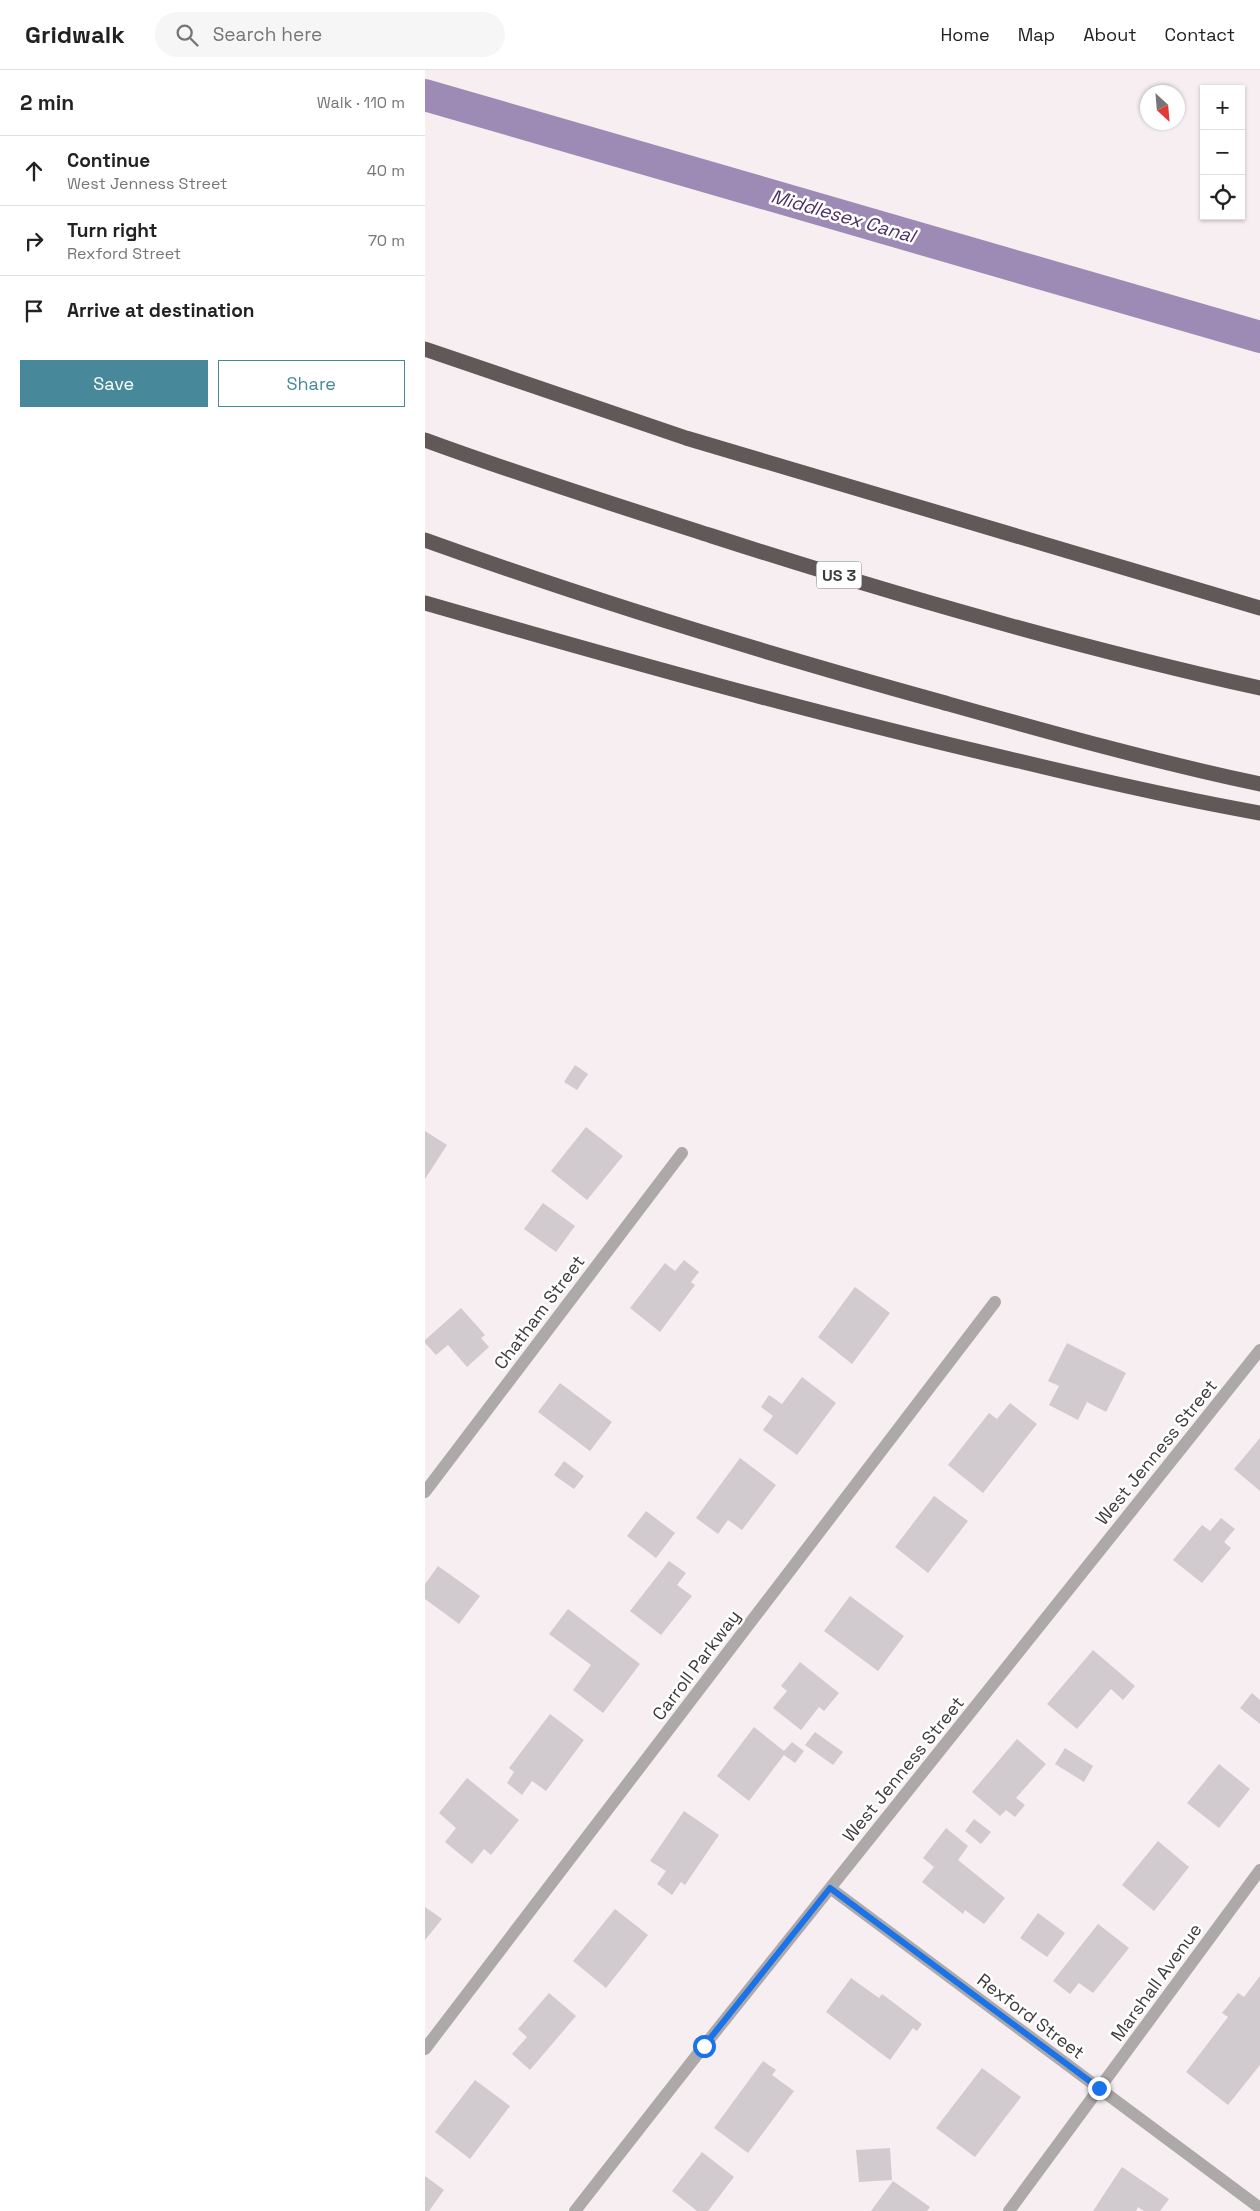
<!DOCTYPE html>
<meta charset="utf-8">
<style>
body{margin:0;font-family:"Space Grotesk",sans-serif;background:#f6f6f6;color:#222}
.controls{position:absolute;right:15px;top:15px;display:grid;overflow:hidden;border-radius:0px;box-shadow:0 1px 4px #0004}
.controls button{width:45px;height:45px;display:grid;place-items:center;padding:0;border:0;border-bottom:1px solid #e0e0e0;background:#fff;color:#222;font:25px sans-serif}
.compass{position:absolute;left:715px;top:15px;width:45px;height:45px;border-radius:50%;background:#fff;box-shadow:0 1px 4px #0004;rotate:154deg}
.stop{position:absolute;width:15px;height:15px;margin:-11px;border:4px solid #1a73e8;border-radius:50%;background:#fff}
.stop.end{background:#1a73e8;border-color:#fff;box-shadow:0 1px 5px #0008}
.list{margin:0;padding:0;list-style:none}
h2{display:flex;justify-content:space-between;align-items:center;height:65px;margin:0;padding:0 20px;font-size:21px}
h2 small{font-size:16px;font-weight:400;color:#767676}
.list li{display:grid;grid-template-columns:32px 1fr auto;gap:15px;align-items:center;box-sizing:border-box;height:70px;padding:0 20px;border-top:1px solid #e0e0e0}
.list b{display:block;font-size:19px;white-space:nowrap}
.list p{margin:0;font-size:16px;white-space:nowrap;color:#767676}
.list em{font-size:16px;font-style:normal;color:#767676}
.actions{display:flex;gap:10px;padding:15px 20px}
.actions a{flex:1;padding:11px 0;border:1px solid #47899a;border-radius:0px;text-align:center;font-size:18px;color:#47899a}
.actions .main{background:#47899a;color:#fff}
.icon{flex:none;width:28px;height:28px;fill:none;stroke:currentColor;stroke-width:2;stroke-linecap:round;stroke-linejoin:round}
.map{position:relative;flex:none;width:835px;height:2141px;overflow:hidden}
header{display:flex;align-items:center;gap:30px;box-sizing:border-box;height:70px;padding:0 25px;background:#fff;border-bottom:1px solid #e0e0e0}
header strong{font-size:24px}
nav{display:flex;gap:28px;margin-inline-start:auto;font-size:18px}
.search{width:350px;height:45px;background:#f6f6f6;display:flex;align-items:center;gap:12px;box-sizing:border-box;padding:0 18px;border-radius:28px;color:#767676;font-size:19px}
main{display:flex}
aside{flex:1;background:#fff}
.map>svg:first-child{display:block}
.lines{fill:none;stroke-linecap:round;stroke-linejoin:round}
.canal{stroke:#9d8bb6;stroke-width:32}
.building{fill:#d1cbcf}
.minor{stroke:#aca9a8;stroke-width:12}
.motorway{stroke:#605958;stroke-width:15}
.route{stroke:#1a73e8;stroke-width:6}
.labels{text-anchor:middle;dominant-baseline:central;stroke-width:5;stroke-linejoin:round;paint-order:stroke}
.shield{fill:#fff;stroke:#787676;stroke-width:1}
.shield-label{font-size:16px;font-weight:bold;fill:#3e3b3c}
.street-label{font-size:18px;fill:#3e3b3c;stroke:#fff}
.water-label{font-size:19px;font-style:italic;fill:#4a2f67;stroke:#fff}
</style>
<header>
<strong>Gridwalk</strong>
<div class="search"><svg class="icon" aria-label="search" viewBox="0 0 24 24"><circle cx="10" cy="10" r="6"/><path d="M15 15l6 6"/></svg>Search here</div>
<nav><a>Home</a><a>Map</a><a>About</a><a>Contact</a></nav>
</header>
<main>
<aside>
<h2>2 min<small>Walk · 110 m</small></h2>
<ul class="list">
<li><svg class="icon" aria-label="ahead" viewBox="0 0 24 24"><path d="M12 20V5M6 11l6-6 6 6"/></svg><div><b>Continue</b><p>West Jenness Street</p></div><em>40 m</em></li>
<li><svg class="icon" aria-label="right" viewBox="0 0 24 24"><path d="M7 20v-9h11M14 6l5 5-5 5"/></svg><div><b>Turn right</b><p>Rexford Street</p></div><em>70 m</em></li>
<li><svg class="icon" aria-label="arrive" viewBox="0 0 24 24"><path d="M6 21V4h12l-3 4 3 4H6"/></svg><div><b>Arrive at destination</b></div></li>
</ul>
<div class="actions"><a class="main">Save</a><a>Share</a></div>
</aside>
<div class="map">
<svg width="835" height="2141" viewBox="0 0 835 2141">
<rect width="100%" height="100%" fill="#f6eef0"/>
<g class="lines">
<path class="canal" d="M 0,25 L 835,267"/>
</g>
<path class="building" d="M 150,995 L 163,1004 L 152,1020 L 139,1012 Z
M 161,1057 L 198,1086 L 162,1130 L 126,1101 Z
M 0,1061 L 22,1075 L 0,1109 Z
M 118,1133 L 150,1156 L 131,1182 L 99,1159 Z
M 259,1190 L 274,1202 L 266,1212 L 270,1215 L 235,1262 L 205,1238 L 240,1193 L 250,1201 Z
M 430,1217 L 465,1243 L 427,1294 L 393,1267 Z
M 36,1238 L 60,1265 L 56,1268 L 64,1277 L 42,1297 L 23,1275 L 11,1285 L 0,1273 L 0,1270 Z
M 642,1273 L 701,1303 L 681,1342 L 662,1332 L 653,1350 L 624,1335 L 634,1316 L 623,1311 Z
M 377,1307 L 411,1333 L 372,1385 L 338,1360 L 348,1346 L 336,1337 L 344,1325 L 357,1334 Z
M 135,1313 L 187,1352 L 165,1381 L 113,1342 Z
M 585,1333 L 612,1354 L 558,1423 L 523,1395 L 564,1343 L 572,1349 Z
M 835,1368 L 835,1421 L 809,1399 Z
M 315,1388 L 351,1415 L 317,1460 L 303,1450 L 293,1464 L 271,1448 Z
M 139,1391 L 159,1406 L 149,1419 L 129,1405 Z
M 509,1426 L 543,1451 L 503,1503 L 470,1477 Z
M 221,1441 L 250,1463 L 231,1488 L 202,1466 Z
M 796,1448 L 810,1459 L 799,1472 L 806,1478 L 777,1513 L 748,1490 L 777,1455 L 785,1461 Z
M 244,1491 L 261,1503 L 252,1515 L 267,1526 L 236,1565 L 205,1541 Z
M 13,1496 L 55,1526 L 34,1554 L 0,1529 L 0,1514 Z
M 425,1526 L 479,1566 L 453,1601 L 399,1561 Z
M 143,1539 L 215,1594 L 178,1643 L 148,1620 L 166,1595 L 124,1564 Z
M 668,1580 L 710,1616 L 698,1630 L 686,1619 L 652,1659 L 622,1634 Z
M 375,1592 L 414,1623 L 399,1641 L 394,1637 L 376,1660 L 348,1638 L 362,1621 L 356,1616 Z
M 827,1623 L 835,1630 L 835,1654 L 815,1638 Z
M 125,1644 L 159,1670 L 121,1721 L 107,1711 L 97,1725 L 82,1713 L 89,1702 L 84,1698 Z
M 329,1657 L 359,1681 L 367,1672 L 379,1681 L 370,1693 L 359,1685 L 324,1731 L 292,1706 Z
M 390,1662 L 418,1682 L 408,1695 L 380,1675 Z
M 592,1669 L 621,1694 L 591,1728 L 600,1735 L 590,1747 L 581,1740 L 575,1746 L 547,1722 Z
M 640,1678 L 668,1696 L 659,1712 L 630,1694 Z
M 794,1694 L 825,1719 L 794,1758 L 762,1733 Z
M 42,1708 L 94,1750 L 66,1785 L 59,1779 L 47,1794 L 20,1772 L 31,1758 L 14,1743 Z
M 259,1741 L 294,1765 L 260,1815 L 256,1812 L 247,1825 L 232,1814 L 241,1801 L 225,1791 Z
M 549,1749 L 566,1762 L 556,1774 L 540,1761 Z
M 521,1758 L 543,1776 L 533,1790 L 580,1828 L 559,1854 L 540,1840 L 538,1844 L 497,1812 L 509,1797 L 498,1788 Z
M 733,1771 L 764,1797 L 729,1841 L 697,1815 Z
M 0,1837 L 17,1849 L 0,1870 Z
M 190,1839 L 223,1865 L 181,1918 L 148,1891 Z
M 613,1843 L 640,1863 L 622,1887 L 595,1868 Z
M 673,1854 L 704,1878 L 668,1923 L 654,1913 L 645,1924 L 628,1911 Z
M 835,1906 L 835,1995 L 803,2035 L 761,2002 L 803,1947 L 797,1943 L 813,1923 L 819,1927 Z
M 426,1908 L 454,1928 L 457,1924 L 497,1954 L 492,1961 L 488,1958 L 465,1990 L 401,1942 Z
M 124,1923 L 151,1946 L 105,2000 L 87,1984 L 102,1967 L 93,1959 Z
M 338,1991 L 351,2000 L 347,2005 L 369,2021 L 323,2083 L 289,2058 Z
M 557,1998 L 596,2027 L 550,2087 L 511,2058 Z
M 50,2010 L 85,2036 L 45,2089 L 10,2062 Z
M 465,2078 L 467,2110 L 434,2112 L 431,2080 Z
M 277,2082 L 309,2107 L 283,2141 L 272,2141 L 247,2121 Z
M 697,2097 L 744,2129 L 735,2141 L 719,2141 L 713,2137 L 711,2141 L 668,2141 Z
M 0,2106 L 19,2120 L 4,2141 L 0,2141 Z
M 468,2111 L 505,2137 L 502,2141 L 446,2141 Z"/>
<g class="lines">
<path class="minor" d="M 0,1422 L 257,1083
M 405,1818 L 835,2138
M 0,1979 L 570,1232
M 150,2141 L 279,1976 L 835,1280
M 584,2141 L 835,1800"/>
<path class="motorway" d="M 0,279 L 261,368 L 835,538
M 0,370 C 95,405 191,435 287,466 C 467,524 650,577 835,618
M 0,470 C 169,531 340,583 513,631 C 620,661 726,691 835,714
M 0,533 C 198,590 397,646 598,692 C 677,711 755,729 835,743"/>
</g>
<g class="lines">
<path class="route" d="M 279,1976 L 405,1818 L 674,2018"/>
</g>
<g class="labels">
<rect class="shield" x="391.5" y="491.5" width="45" height="27" rx="4"/>
<g class="shield-label">
<text x="414" y="505">US 3</text>
</g>
<g class="street-label">
<text transform="translate(114 1242) rotate(-53)">Chatham Street</text>
<text transform="translate(731 1382) rotate(-51)">West Jenness Street</text>
<text transform="translate(271 1595) rotate(-53)">Carroll Parkway</text>
<text transform="translate(478 1699) rotate(-51)">West Jenness Street</text>
<text transform="translate(731 1912) rotate(-54)">Marshall Avenue</text>
<text transform="translate(606 1946) rotate(37)">Rexford Street</text>
</g>
<g class="water-label">
<text transform="translate(418 146) rotate(16)">Middlesex Canal</text>
</g>
</g>
</svg>
<div class="controls">
<button>+</button>
<button>−</button>
<button><svg class="icon" aria-label="locate" viewBox="0 0 24 24"><circle cx="12" cy="12" r="6"/><path d="M12 2v4M12 18v4M2 12h4M18 12h4"/></svg></button>
</div>
<svg class="compass" viewBox="-18 -18 36 36"><path d="M0-13l5 13h-10z" fill="#e53935"/><path d="M0 13l5-13h-10z" fill="#767676"/></svg>
<div class="stop" style="left:279px;top:1976px"></div>
<div class="stop end" style="left:674px;top:2018px"></div>
</div>
</main>
